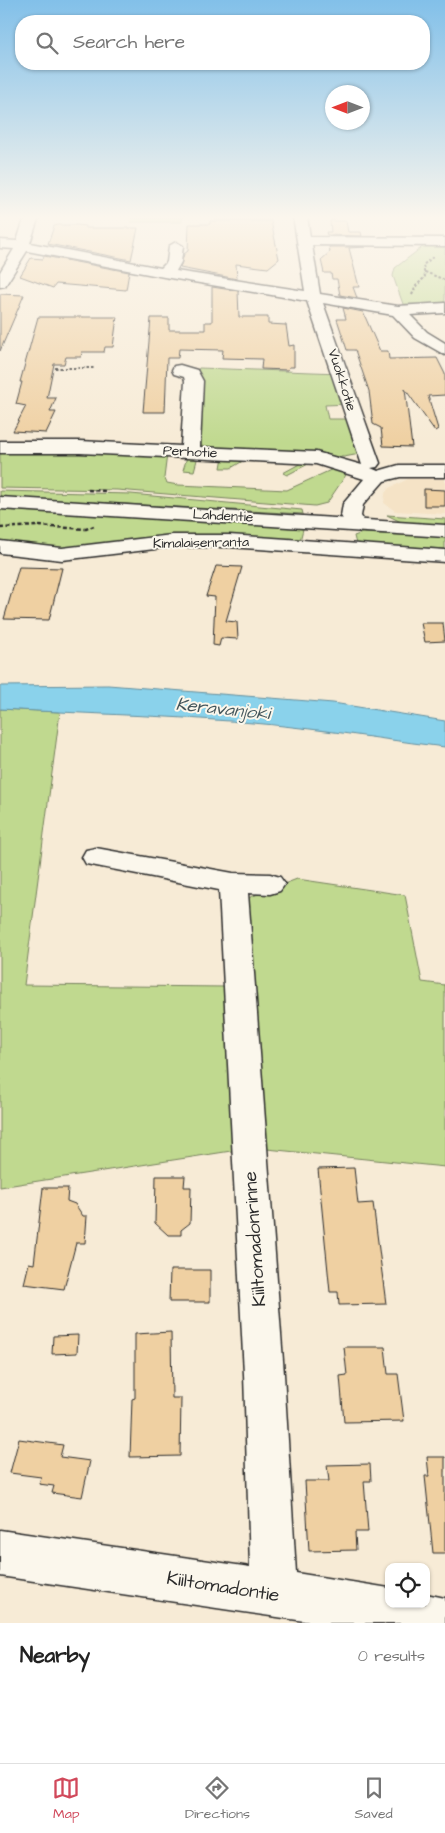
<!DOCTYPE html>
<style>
body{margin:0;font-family:"Architects Daughter",sans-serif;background:#f2f2f2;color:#222}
.controls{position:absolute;right:15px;bottom:15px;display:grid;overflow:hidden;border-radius:10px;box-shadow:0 1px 4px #0004}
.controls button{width:45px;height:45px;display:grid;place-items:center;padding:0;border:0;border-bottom:1px solid #e0e0e0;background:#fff;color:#222;font:25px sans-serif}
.compass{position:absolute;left:325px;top:85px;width:45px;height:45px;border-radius:50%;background:#fff;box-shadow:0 1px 4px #0004;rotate:270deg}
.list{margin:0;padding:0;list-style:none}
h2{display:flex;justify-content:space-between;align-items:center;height:65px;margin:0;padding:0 20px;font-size:21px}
h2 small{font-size:16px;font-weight:400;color:#767676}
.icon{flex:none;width:28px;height:28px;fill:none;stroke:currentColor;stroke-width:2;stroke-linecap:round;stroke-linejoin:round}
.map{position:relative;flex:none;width:445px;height:1623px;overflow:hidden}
.search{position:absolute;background:#fff;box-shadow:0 1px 4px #0004;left:15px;right:15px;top:15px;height:55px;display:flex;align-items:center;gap:12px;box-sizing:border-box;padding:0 18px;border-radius:20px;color:#767676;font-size:19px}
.sheet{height:140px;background:#fff}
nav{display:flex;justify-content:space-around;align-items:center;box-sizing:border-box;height:70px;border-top:1px solid #e0e0e0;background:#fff;font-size:14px;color:#767676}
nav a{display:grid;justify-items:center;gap:2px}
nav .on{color:#d1495b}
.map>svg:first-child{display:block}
.built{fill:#f5e3c6}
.green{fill:#c0d98f;stroke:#76825d}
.water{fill:#8ad2eb;stroke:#648f9e}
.building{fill:#efd0a2;stroke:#2b2b2b}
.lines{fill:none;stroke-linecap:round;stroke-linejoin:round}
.minor-casing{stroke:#2b2b2b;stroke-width:3}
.major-casing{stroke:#2b2b2b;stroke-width:3}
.path-far1{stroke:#2b2b2b;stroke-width:2;stroke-dasharray:2.5 2;stroke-linecap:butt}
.path{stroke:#2b2b2b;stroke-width:2.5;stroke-dasharray:4 2.5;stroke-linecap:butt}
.minor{fill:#fbf7ec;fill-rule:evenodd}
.major{fill:#fbf7ec;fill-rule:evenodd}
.labels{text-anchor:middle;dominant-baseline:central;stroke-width:4;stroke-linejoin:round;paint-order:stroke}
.far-street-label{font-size:14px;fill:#2b2b2b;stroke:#fbf7ec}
.water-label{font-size:18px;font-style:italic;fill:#43555b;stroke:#fbf7ec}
.near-street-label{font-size:19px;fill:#2b2b2b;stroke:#fbf7ec}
</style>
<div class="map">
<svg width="445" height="1623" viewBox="0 0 445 1623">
<rect width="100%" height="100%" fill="#f7ebd6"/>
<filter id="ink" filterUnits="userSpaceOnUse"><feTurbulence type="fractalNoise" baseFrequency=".02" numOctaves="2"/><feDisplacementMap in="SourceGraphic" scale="10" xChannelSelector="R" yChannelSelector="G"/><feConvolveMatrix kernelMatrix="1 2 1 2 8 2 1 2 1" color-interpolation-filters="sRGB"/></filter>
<g filter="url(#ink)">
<path class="built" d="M 408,479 L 445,479 L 445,514 L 395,511 L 384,503 L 385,493 L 389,488 Z"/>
<path class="green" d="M 132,216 L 182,216 L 182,222 L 131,222 Z
M 445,244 L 445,305 L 403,304 L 393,276 L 395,268 L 425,245 Z
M 199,368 L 340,373 L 350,404 L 325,405 L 328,419 L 354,419 L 365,453 L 344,457 L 193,449 L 194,381 Z
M 0,450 L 167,454 L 164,478 L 167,483 L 178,485 L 287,490 L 333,469 L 348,472 L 327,503 L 315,506 L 117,490 L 0,488 Z
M 188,454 L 316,460 L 287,475 L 283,473 L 305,461 L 248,458 L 231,468 L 221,468 L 223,457 L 198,456 L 194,471 L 183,470 Z
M 0,491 L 131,494 L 302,510 L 303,514 L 0,497 Z
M 0,509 L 164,517 L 303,529 L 300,541 L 180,535 L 62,550 L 0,543 Z
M 387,515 L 445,519 L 445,525 L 401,522 Z
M 362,533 L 445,537 L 445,549 L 356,544 L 354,536 Z
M 0,709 L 60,712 L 24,985 L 226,987 L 248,898 L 297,879 L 405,895 L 422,982 L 445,985 L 445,1167 L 267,1149 L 231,1151 L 0,1187 Z"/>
<path class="water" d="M 108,685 L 333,703 L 445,721 L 445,747 C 400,742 355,734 310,729 C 207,716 103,715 0,709 L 0,686 Z"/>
<path class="building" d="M 210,221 L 271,221 L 279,259 L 268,268 L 236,264 L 237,279 L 180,268 L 184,254 L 188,251 L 189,224 L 210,224 Z
M 330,221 L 346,221 L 348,232 L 361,232 L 362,236 L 327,235 L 326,232 L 331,232 Z
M 58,225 L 77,225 L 85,226 L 85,228 L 138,228 L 131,260 L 48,244 L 54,226 Z
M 329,247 L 365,247 L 349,248 L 359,287 L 353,287 L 357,298 L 340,295 L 337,279 L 332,279 L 331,273 L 324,273 L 321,260 L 330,252 Z
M 44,256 L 129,272 L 126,290 L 56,284 L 53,288 L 20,276 L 31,258 L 43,259 Z
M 212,287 L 238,291 L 239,317 L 268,317 L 268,324 L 286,325 L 289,346 L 294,345 L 294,367 L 289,367 L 288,370 L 261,369 L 262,359 L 222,358 L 223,350 L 179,349 L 178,358 L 167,358 L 165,412 L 143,412 L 151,318 L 169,318 L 169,330 L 205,330 L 205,322 L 212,322 Z
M 0,294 L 24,295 L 0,351 Z
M 343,308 L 363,312 L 380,351 L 388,351 L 389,359 L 437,358 L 445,374 L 445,395 L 428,396 L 438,429 L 435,431 L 405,389 L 412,447 L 383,446 L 381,428 L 373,424 L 369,391 L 355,350 L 347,350 L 337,319 L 346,319 Z
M 38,317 L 117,317 L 113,347 L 105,347 L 104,352 L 82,352 L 81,357 L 66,357 L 64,364 L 54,364 L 47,398 L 56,398 L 50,412 L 56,412 L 46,433 L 13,431 L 26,406 L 16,404 L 22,382 L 20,382 Z
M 424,489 L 445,490 L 445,506 L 424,506 Z
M 216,566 L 242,567 L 226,621 L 237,622 L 238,639 L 221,638 L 219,646 L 213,645 L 215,597 L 206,596 Z
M 19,567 L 62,568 L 49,620 L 4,619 Z
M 421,623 L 443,623 L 445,641 L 425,642 Z
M 354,1168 L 358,1204 L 373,1203 L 386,1304 L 339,1305 L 338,1292 L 330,1292 L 318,1169 Z
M 156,1176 L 185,1176 L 184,1187 L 191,1187 L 190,1223 L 181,1230 L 181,1235 L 168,1235 L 155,1223 Z
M 43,1188 L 68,1188 L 67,1201 L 75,1204 L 83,1216 L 87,1216 L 85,1243 L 76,1243 L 64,1289 L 24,1284 L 29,1263 L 34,1264 Z
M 170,1270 L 210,1270 L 210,1302 L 169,1302 Z
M 171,1332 L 172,1398 L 181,1398 L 180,1456 L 130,1457 L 132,1399 L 135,1398 L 135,1334 Z
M 78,1335 L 77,1353 L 52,1354 L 53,1336 Z
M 344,1347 L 385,1347 L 388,1374 L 398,1374 L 404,1421 L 344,1422 L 340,1376 L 347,1375 Z
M 19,1439 L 63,1445 L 60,1457 L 90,1461 L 82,1497 L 52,1493 L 54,1486 L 39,1484 L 41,1477 L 10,1473 Z
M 427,1457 L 445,1457 L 445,1553 L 433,1553 L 425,1476 L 429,1476 Z
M 370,1464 L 371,1481 L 364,1481 L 368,1532 L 355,1532 L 356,1550 L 309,1551 L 305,1481 L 329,1481 L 327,1465 Z"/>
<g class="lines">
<g class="minor-casing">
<path id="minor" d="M 25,216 L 39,216 L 30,243 L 161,268 L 167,262 L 169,246 L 176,242 L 183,246 L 181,262 L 176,271 L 305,291 L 293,216 L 307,216 L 310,237 L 445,238 L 445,246 L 312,245 L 320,294 L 398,306 L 445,303 L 445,313 L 410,315 L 427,332 L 445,343 L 445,355 L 415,338 L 393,315 L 323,303 L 380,463 L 377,467 L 371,468 L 378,471 L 399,465 L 445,465 L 445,477 L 400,477 L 384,481 L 363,505 L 361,516 L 366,524 L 363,528 L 356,530 L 349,528 L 341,516 L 343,504 L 364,479 L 316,464 L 80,453 L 0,453 L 0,441 L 80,441 L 181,446 L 185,381 L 184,377 L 174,374 L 172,370 L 174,366 L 180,365 L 197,370 L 203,381 L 200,447 L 316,452 L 362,465 L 307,301 L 164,277 L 27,251 L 5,286 L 0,287 L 0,272 L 14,249 L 0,248 L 0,240 L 17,241 Z
M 172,535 L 229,535 L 445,550 L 445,562 L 229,547 L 172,547 L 62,560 L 0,553 L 0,541 L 62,548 Z
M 96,848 L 233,873 L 270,874 L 280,877 L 285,884 L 280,891 L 270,894 L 248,893 L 284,1374 L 296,1573 L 389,1588 L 389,1604 L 426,1604 L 426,1594 L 445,1598 L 445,1623 L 318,1623 L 0,1576 L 0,1530 L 250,1567 L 244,1374 L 219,890 L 86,864 L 82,857 L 86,850 Z"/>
</g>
<g class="major-casing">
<path id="major" d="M 0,497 L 445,525 L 445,537 L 0,509 Z"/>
</g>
<path class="path-far1" d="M 425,272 L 445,280
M 412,295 L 416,286 L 425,277 L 423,265 L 433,257
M 55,368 L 95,368"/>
<path class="path" d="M 88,490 L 107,491
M 0,528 L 37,526 L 86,529 L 94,526"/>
<use href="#minor" class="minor"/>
<use href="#major" class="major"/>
</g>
</g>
<linearGradient id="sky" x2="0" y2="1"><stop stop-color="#82c0e9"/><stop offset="0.49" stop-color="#fbf6ed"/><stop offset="1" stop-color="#fbf6ed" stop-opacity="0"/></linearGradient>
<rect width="445" height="443" fill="url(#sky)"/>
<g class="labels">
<g class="far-street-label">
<text transform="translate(342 380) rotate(72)">Vuokkotie</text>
<text transform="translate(190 452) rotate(3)">Perhotie</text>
<text transform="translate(223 516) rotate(3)">Lahdentie</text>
<text transform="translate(201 543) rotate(-1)">Kimalaisenranta</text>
</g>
<g class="water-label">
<text transform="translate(223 709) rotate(6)">Keravanjoki</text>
</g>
<g class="near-street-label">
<text transform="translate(255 1239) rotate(-94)">Kiiltomadonrinne</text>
<text transform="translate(223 1587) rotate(9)">Kiiltomadontie</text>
</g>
</g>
</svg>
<div class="controls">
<button><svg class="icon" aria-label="locate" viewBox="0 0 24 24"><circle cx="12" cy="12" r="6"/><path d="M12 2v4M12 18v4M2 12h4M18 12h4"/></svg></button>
</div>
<svg class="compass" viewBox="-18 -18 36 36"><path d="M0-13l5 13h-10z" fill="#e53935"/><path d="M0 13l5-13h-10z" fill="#767676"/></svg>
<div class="search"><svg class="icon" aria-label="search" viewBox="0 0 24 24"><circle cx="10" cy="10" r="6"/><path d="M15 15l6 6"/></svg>Search here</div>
</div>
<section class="sheet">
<h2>Nearby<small>0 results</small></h2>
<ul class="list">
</ul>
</section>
<nav>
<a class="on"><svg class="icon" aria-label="map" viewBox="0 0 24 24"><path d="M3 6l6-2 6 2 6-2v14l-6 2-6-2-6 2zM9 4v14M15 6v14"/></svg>Map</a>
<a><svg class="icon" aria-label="directions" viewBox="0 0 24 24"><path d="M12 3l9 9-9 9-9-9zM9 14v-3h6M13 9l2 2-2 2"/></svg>Directions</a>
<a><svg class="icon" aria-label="saved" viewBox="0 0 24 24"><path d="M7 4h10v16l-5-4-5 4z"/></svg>Saved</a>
</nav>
